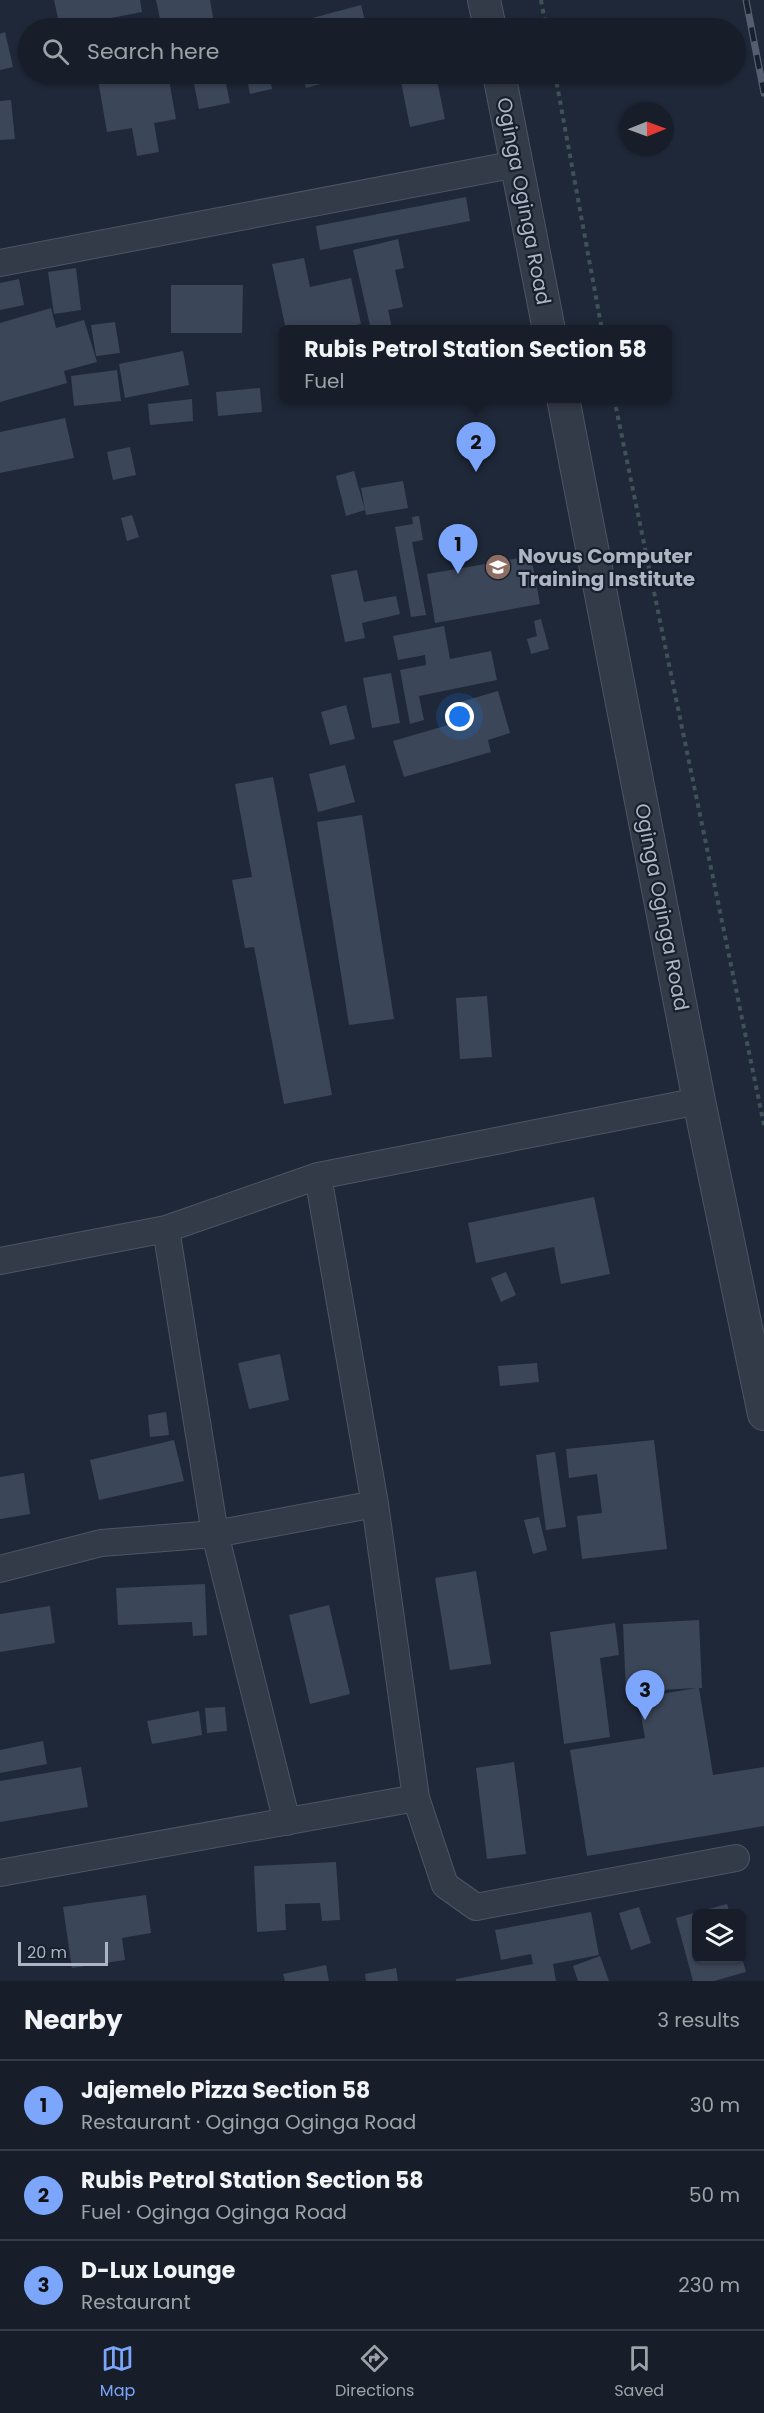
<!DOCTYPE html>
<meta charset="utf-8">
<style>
body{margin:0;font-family:Poppins,sans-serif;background:#242b36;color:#f1f3f6}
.controls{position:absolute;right:18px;bottom:18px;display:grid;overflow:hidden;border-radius:9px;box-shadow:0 2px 4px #0004}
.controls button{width:54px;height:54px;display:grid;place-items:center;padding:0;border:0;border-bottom:2px solid #363c47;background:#171e2a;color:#f1f3f6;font:30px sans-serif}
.compass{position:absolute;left:620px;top:102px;width:54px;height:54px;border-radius:50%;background:#171e2a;box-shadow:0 2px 4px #0004;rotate:89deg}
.scale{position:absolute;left:18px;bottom:15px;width:90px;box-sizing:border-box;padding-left:6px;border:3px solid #adb5c5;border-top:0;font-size:16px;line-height:21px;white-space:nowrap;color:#adb5c5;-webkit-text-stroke:4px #18202d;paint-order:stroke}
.you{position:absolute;left:460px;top:717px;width:21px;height:21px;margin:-15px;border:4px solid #fff;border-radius:50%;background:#1a73e8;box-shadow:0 0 0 9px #1a73e833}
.badge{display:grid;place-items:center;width:39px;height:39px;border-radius:50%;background:#7ba6fb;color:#111;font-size:20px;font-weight:700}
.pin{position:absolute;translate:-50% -50px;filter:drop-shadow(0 2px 3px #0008)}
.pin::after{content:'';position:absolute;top:32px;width:21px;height:18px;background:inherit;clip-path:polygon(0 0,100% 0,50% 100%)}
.popup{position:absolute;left:279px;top:325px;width:393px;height:78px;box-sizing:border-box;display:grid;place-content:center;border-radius:9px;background:#171e2a;filter:drop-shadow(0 2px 4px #0005);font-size:20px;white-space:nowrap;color:#9ea2a8}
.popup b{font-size:22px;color:#f1f3f6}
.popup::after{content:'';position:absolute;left:50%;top:100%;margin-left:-12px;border:12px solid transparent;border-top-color:#171e2a}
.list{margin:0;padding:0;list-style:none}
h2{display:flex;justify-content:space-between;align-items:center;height:78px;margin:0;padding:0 24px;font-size:26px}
h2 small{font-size:20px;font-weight:400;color:#9ea2a8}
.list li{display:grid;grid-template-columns:39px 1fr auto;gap:18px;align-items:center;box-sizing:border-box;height:90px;padding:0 24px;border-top:2px solid #363c47}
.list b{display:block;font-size:22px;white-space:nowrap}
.list p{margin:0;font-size:20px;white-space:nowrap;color:#9ea2a8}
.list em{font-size:20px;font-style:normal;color:#9ea2a8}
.icon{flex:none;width:33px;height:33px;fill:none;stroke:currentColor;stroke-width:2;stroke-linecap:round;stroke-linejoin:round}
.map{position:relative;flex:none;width:764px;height:1981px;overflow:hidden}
.search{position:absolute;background:#171e2a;box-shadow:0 2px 4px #0004;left:18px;right:18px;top:18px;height:66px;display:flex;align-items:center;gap:15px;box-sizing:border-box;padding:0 21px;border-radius:33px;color:#9ea2a8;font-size:22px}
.sheet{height:348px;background:#171e2a}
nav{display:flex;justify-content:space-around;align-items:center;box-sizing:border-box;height:84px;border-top:2px solid #363c47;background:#171e2a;font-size:16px;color:#9ea2a8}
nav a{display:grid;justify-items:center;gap:3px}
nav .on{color:#7ba6fb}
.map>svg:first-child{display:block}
.building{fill:#3b4658}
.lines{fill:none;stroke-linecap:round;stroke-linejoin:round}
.minor-casing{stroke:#4d5563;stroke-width:28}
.tertiary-casing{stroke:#4d5563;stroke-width:34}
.path{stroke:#3f5256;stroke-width:4;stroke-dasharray:4.5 4.5;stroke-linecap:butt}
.minor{stroke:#333a48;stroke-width:26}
.tertiary{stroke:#333a48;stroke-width:32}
.rail-casing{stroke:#545e70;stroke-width:7}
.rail{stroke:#18202d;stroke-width:4.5;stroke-dasharray:14;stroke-linecap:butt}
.labels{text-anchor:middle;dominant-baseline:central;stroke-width:4.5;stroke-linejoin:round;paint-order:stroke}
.street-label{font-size:20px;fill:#adb5c5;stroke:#18202d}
.poi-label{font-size:20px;font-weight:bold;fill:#adb5c5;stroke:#18202d;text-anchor:start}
</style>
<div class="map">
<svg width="764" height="1981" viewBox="0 0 764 1981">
<rect width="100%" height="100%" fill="#1f2838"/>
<path class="building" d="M 54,0 L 140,0 L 142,12 L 60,28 Z
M 156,0 L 210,0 L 215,28 L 162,28 Z
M 361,5 L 367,28 L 291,28 L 290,24 Z
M 5,32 L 13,67 L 0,70 L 0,34 Z
M 97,74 L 168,74 L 176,119 L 154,123 L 159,152 L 137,156 L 132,128 L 107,132 Z
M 192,74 L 224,74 L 230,103 L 199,109 Z
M 246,74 L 269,74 L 272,89 L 250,94 Z
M 302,74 L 359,74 L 306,88 Z
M 436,75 L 445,119 L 410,127 L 401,82 Z
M 11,100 L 15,139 L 0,140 L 0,101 Z
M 466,197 L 470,221 L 320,250 L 316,226 Z
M 398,239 L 404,268 L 395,270 L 403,307 L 388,310 L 392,328 L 371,330 L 353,250 Z
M 304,258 L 310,287 L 351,278 L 361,324 L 337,330 L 286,330 L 272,264 Z
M 76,268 L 81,310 L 54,314 L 48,272 Z
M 19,279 L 24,305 L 0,310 L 0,283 Z
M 171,285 L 243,285 L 242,333 L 171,333 Z
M 51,308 L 56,328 L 84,320 L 97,362 L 64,371 L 67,383 L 0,402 L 0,323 Z
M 115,322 L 120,353 L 96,356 L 91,325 Z
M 183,351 L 189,385 L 125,398 L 119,364 Z
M 117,370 L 121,401 L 74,406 L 71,376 Z
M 260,388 L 262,412 L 218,416 L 216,392 Z
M 192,399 L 193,421 L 150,425 L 148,404 Z
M 65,418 L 74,458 L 0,473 L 0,432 Z
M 130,447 L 136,475 L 113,480 L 107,452 Z
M 354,471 L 365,510 L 346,516 L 336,476 Z
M 403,481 L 408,508 L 366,515 L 361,488 Z
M 132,515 L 139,537 L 127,541 L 121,518 Z
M 419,516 L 423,540 L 412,542 L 426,615 L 411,617 L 395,527 L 413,524 L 412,517 Z
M 531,556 L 540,604 L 435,623 L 427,574 Z
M 357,570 L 364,602 L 396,596 L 400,614 L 362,623 L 365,638 L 345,642 L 331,575 Z
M 541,619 L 549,649 L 531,654 L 527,639 L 537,636 L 534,621 Z
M 444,626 L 450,659 L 491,651 L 497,680 L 419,696 L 424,720 L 410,724 L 400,670 L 426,665 L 425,655 L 398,660 L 393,636 Z
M 391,673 L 400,723 L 372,728 L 363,678 Z
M 498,691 L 510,733 L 488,740 L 491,752 L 404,777 L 393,741 L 455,723 L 450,705 Z
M 346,705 L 355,739 L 330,745 L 321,712 Z
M 345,765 L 355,802 L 318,812 L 309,774 Z
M 273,777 L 332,1095 L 284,1104 L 254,947 L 245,948 L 232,880 L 252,877 L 235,784 Z
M 362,815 L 394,1019 L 349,1025 L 317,822 Z
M 487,996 L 492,1057 L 460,1059 L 456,998 Z
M 594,1197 L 610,1274 L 561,1284 L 554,1247 L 476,1263 L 468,1223 Z
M 506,1272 L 516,1295 L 501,1302 L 491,1278 Z
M 280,1354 L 289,1400 L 249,1409 L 238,1363 Z
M 537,1363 L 539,1382 L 500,1386 L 498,1366 Z
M 166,1412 L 169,1435 L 150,1437 L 148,1415 Z
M 174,1440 L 184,1481 L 99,1500 L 90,1460 Z
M 654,1440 L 667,1549 L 582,1559 L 577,1516 L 602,1513 L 597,1474 L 569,1478 L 566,1449 Z
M 555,1452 L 566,1527 L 546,1530 L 536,1455 Z
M 24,1473 L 30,1514 L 0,1519 L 0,1477 Z
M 539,1517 L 547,1550 L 533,1554 L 524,1520 Z
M 476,1571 L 491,1664 L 450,1670 L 435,1578 Z
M 205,1584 L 207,1635 L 193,1636 L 192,1622 L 118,1625 L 116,1588 Z
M 329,1605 L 350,1694 L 310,1704 L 289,1615 Z
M 50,1606 L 55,1643 L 0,1652 L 0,1614 Z
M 699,1620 L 702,1688 L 699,1688 L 713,1775 L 764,1767 L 764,1826 L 587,1856 L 570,1750 L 645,1738 L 638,1698 L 696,1688 L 626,1692 L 623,1624 Z
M 615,1623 L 619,1655 L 600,1658 L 610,1737 L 564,1744 L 550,1632 Z
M 225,1707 L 227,1731 L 207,1733 L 205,1708 Z
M 199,1711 L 202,1735 L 152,1744 L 147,1721 Z
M 43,1741 L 47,1764 L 0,1773 L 0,1750 Z
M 514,1762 L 526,1854 L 487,1859 L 476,1768 Z
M 81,1767 L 88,1807 L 0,1822 L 0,1781 Z
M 336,1862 L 340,1920 L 322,1921 L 320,1903 L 285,1904 L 286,1930 L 257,1932 L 254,1866 Z
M 146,1895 L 151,1933 L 122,1938 L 125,1960 L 72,1968 L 63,1907 Z
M 727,1904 L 730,1914 L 696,1914 L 696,1958 L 742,1958 L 746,1972 L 714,1981 L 693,1981 L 676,1918 Z
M 639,1907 L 651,1943 L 631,1950 L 619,1913 Z
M 591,1912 L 599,1955 L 553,1964 L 556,1981 L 456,1981 L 456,1979 L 533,1964 L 531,1954 L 501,1960 L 495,1930 Z
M 600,1956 L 609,1981 L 578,1981 L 573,1966 Z
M 326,1965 L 329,1981 L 285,1981 L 283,1974 Z
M 396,1968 L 398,1981 L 366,1981 L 365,1974 Z"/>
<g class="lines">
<g class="minor-casing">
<path id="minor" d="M 0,263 L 517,164
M 318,1176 L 375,1504 L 416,1798 L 445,1885 L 476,1907 L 736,1858
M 166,1229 L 215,1534 L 287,1822
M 0,1261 L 166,1229 L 318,1176 L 699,1101
M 0,1569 L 101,1543 L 215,1534 L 375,1504
M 0,1873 L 416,1798"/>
</g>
<g class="tertiary-casing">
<path id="tertiary" d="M 484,0 L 490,28
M 499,74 L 549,330
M 563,398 L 699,1101 L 764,1414"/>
</g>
<path class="path" d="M 541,0 L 546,28
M 555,74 L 602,330
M 614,398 L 764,1125"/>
<use href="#minor" class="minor"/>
<use href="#tertiary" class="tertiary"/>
<g class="rail-casing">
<path id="rail" d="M 746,0 L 764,93"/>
</g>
<use href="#rail" class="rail"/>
</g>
<defs>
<g id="university-disc" transform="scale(1.35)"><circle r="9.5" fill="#8d6e63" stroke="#18202d"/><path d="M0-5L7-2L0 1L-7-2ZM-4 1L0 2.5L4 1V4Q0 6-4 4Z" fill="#fff"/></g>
</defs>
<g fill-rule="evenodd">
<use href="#university-disc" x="498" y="567"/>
</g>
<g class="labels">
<g class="street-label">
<text transform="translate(524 201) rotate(79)">Oginga Oginga Road</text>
<text transform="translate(662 907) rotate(79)">Oginga Oginga Road</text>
</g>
<g class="poi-label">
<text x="518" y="556">Novus Computer<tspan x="518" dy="23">Training Institute</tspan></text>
</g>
</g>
</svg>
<div class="controls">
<button><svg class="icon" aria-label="layers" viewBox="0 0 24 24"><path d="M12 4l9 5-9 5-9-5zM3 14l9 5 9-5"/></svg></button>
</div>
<svg class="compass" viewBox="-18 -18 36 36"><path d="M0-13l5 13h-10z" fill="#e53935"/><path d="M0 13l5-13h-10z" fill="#9ea2a8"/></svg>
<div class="scale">20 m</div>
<div class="you"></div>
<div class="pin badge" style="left:458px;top:574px">1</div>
<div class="pin badge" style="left:476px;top:472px">2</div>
<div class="popup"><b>Rubis Petrol Station Section 58</b>Fuel</div>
<div class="pin badge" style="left:645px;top:1720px">3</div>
<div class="search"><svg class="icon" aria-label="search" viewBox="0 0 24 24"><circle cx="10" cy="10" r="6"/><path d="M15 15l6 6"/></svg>Search here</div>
</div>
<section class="sheet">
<h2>Nearby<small>3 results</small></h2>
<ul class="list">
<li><span class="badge">1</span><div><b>Jajemelo Pizza Section 58</b><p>Restaurant · Oginga Oginga Road</p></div><em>30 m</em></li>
<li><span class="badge">2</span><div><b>Rubis Petrol Station Section 58</b><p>Fuel · Oginga Oginga Road</p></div><em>50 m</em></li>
<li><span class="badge">3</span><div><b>D-Lux Lounge</b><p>Restaurant</p></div><em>230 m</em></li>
</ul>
</section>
<nav>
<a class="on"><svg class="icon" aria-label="map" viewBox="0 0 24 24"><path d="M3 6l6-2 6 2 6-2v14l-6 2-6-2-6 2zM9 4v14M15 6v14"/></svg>Map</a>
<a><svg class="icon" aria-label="directions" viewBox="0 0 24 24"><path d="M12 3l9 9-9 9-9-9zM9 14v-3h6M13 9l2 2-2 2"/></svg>Directions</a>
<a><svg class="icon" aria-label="saved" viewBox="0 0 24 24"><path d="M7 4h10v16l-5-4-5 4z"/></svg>Saved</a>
</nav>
